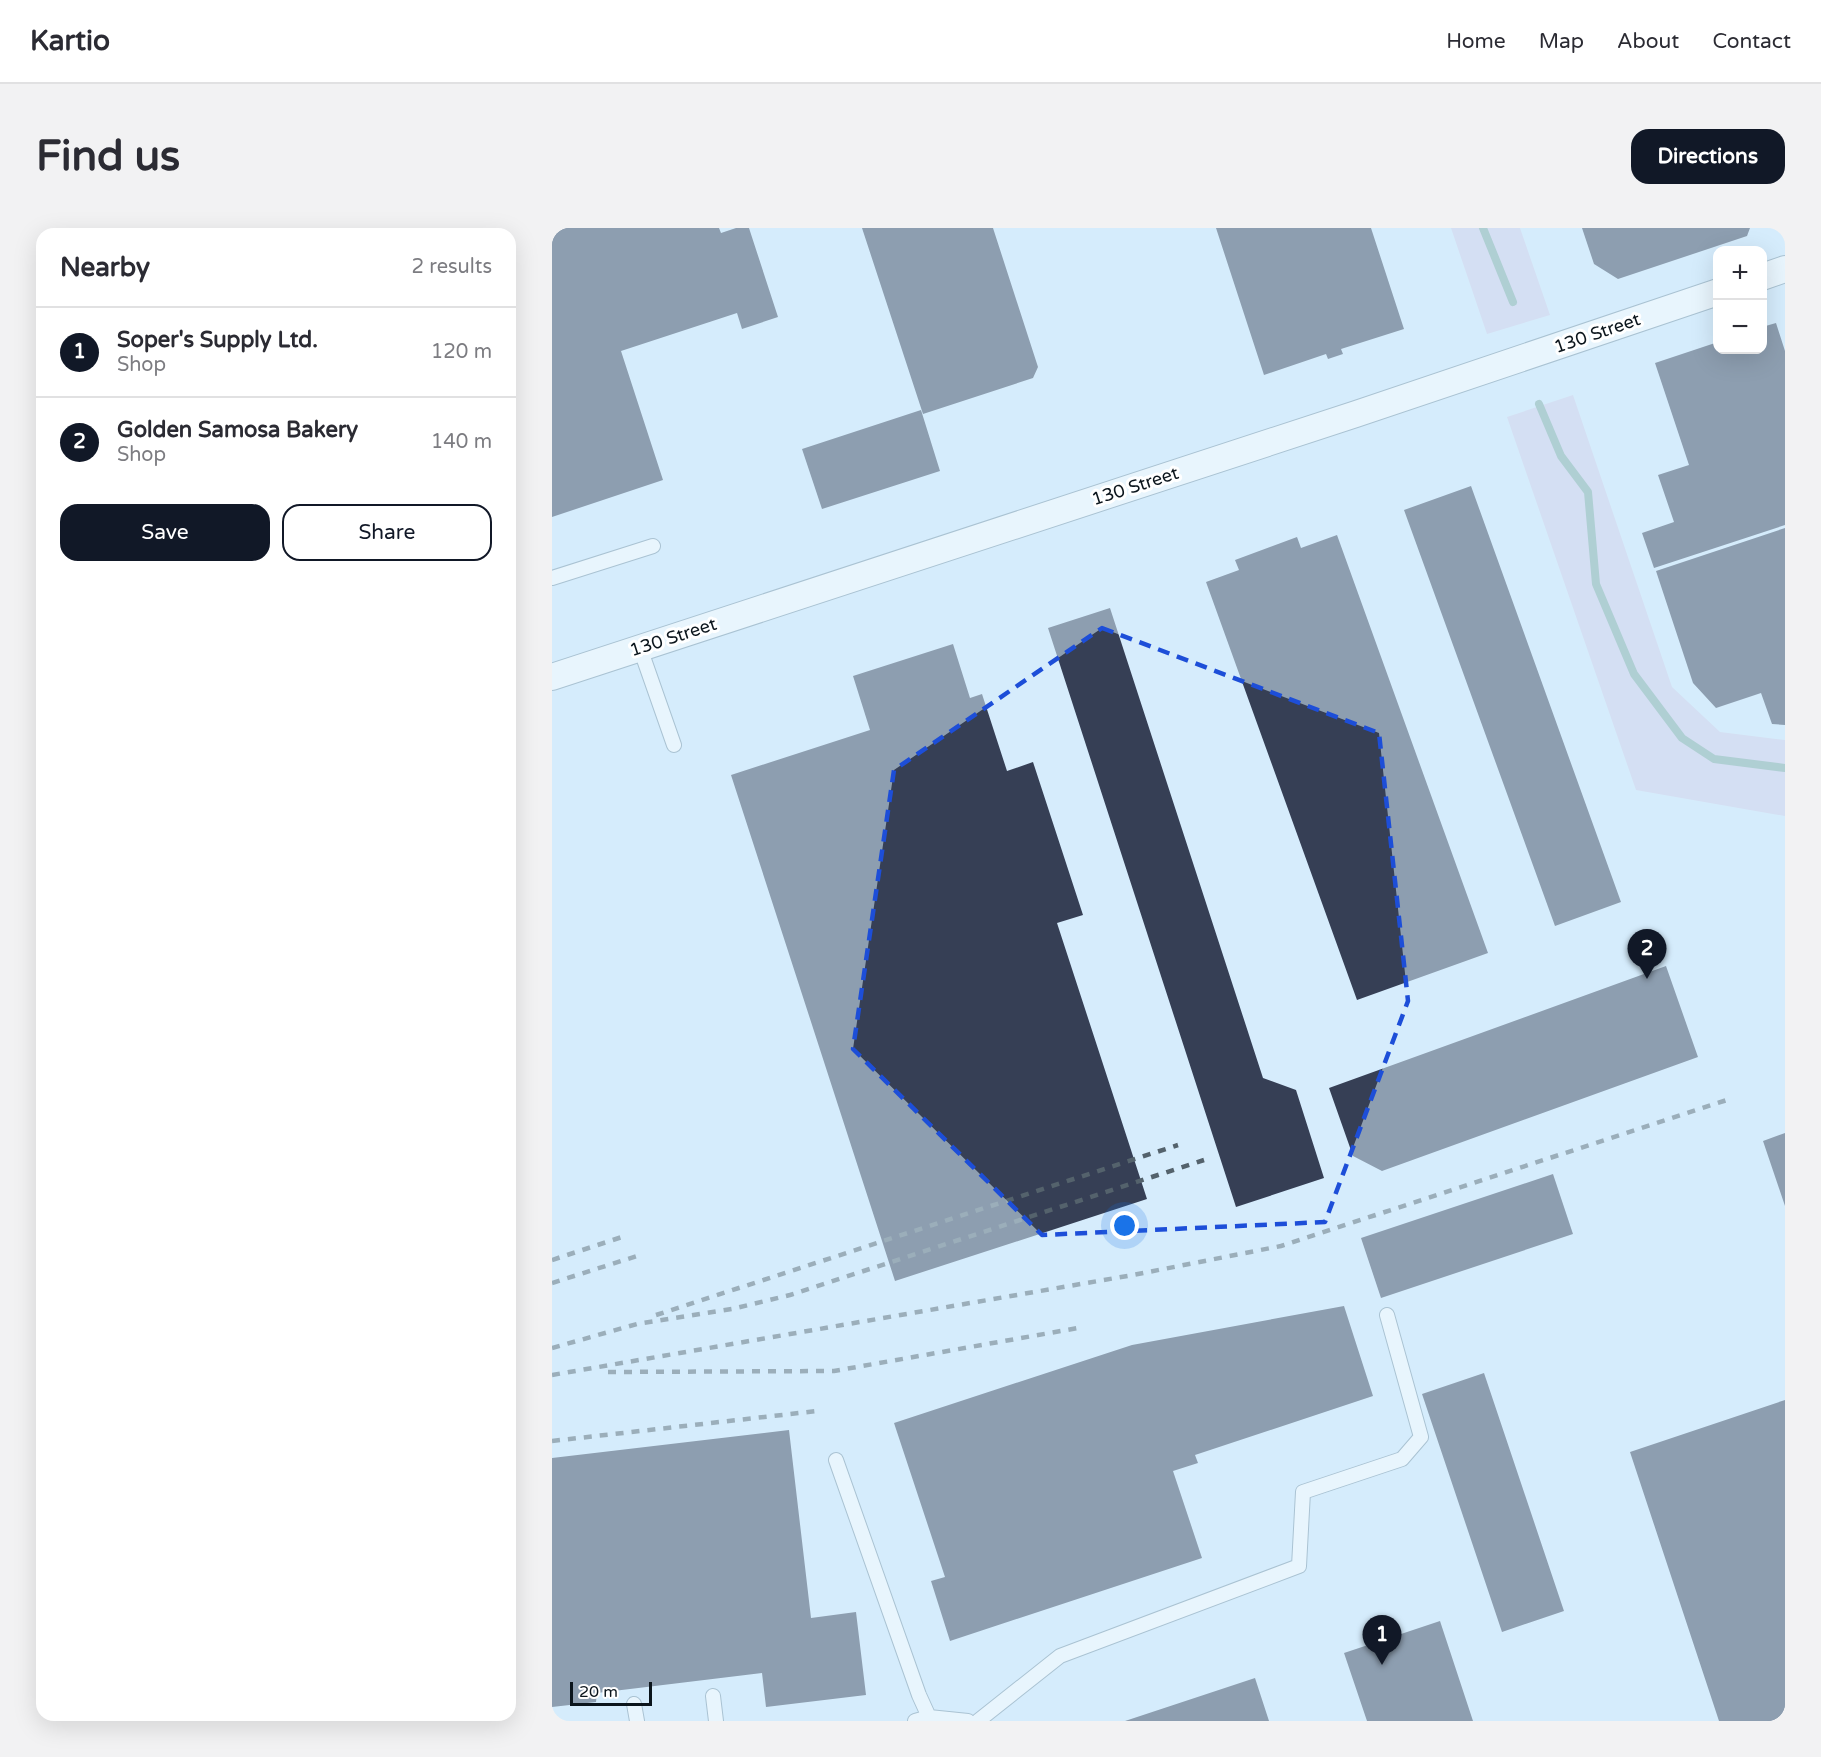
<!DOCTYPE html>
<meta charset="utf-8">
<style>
body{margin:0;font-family:"Varela Round",sans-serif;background:#f2f2f3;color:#2b2b33}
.controls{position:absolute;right:18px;top:18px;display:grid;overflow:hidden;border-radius:12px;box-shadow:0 6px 24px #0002}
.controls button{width:54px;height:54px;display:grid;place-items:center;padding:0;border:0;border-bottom:2px solid #e1e1e2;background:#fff;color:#2b2b33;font:30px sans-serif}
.scale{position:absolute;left:18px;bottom:15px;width:82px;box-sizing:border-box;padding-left:6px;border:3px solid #0b151c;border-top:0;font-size:16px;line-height:21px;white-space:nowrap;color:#0b151c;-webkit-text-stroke:4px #fff;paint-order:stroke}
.you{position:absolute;left:573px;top:998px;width:21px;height:21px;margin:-15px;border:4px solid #fff;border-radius:50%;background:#1a73e8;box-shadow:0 0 0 9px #1a73e833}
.badge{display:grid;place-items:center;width:39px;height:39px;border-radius:50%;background:#111827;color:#fff;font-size:20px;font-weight:700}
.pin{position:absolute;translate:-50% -50px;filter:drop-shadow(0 2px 3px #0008)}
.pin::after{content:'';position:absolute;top:32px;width:21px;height:18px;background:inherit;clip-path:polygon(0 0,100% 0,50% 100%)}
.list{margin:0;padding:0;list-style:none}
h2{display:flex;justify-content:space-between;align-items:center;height:78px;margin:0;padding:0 24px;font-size:26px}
h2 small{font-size:20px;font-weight:400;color:#7c7c81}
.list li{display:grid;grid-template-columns:39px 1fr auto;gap:18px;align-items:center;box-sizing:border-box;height:90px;padding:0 24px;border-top:2px solid #e1e1e2}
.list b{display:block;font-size:22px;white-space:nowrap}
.list p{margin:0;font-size:20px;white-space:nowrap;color:#7c7c81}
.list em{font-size:20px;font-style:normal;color:#7c7c81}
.actions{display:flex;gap:12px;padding:18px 24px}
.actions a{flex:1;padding:14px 0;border:2px solid #111827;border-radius:18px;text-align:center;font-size:21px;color:#111827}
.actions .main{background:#111827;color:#fff}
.map{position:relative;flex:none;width:1233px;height:1493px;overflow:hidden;border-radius:18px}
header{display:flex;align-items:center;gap:36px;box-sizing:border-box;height:84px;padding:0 30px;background:#fff;border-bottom:2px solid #e1e1e2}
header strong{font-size:28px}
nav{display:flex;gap:33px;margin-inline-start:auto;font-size:21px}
.intro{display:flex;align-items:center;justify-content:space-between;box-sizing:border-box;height:144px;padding:0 36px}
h1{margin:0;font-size:42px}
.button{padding:15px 27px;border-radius:18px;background:#111827;color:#fff;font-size:21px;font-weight:700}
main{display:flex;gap:36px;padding:0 36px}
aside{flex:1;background:#fff;border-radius:18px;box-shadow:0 6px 24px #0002}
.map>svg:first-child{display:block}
.green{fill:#d3cee8}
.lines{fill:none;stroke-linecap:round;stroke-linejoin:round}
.stream{stroke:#81aaa3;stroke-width:8}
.building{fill:#363f55}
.service-casing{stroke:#7690a2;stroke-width:16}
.minor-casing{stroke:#7690a2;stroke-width:28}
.service{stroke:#fff;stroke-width:14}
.minor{stroke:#fff;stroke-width:26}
.rail{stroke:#54626c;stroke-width:4.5;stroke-dasharray:8 8;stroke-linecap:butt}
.marked{fill:none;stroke:#1d4ed8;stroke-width:4.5;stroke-dasharray:12 8;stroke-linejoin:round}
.labels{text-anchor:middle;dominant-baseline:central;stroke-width:6;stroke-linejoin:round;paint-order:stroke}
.street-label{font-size:18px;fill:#0b151c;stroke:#fff}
</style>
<header>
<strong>Kartio</strong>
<nav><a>Home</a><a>Map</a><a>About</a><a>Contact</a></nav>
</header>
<div class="intro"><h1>Find us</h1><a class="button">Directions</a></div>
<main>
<aside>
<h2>Nearby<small>2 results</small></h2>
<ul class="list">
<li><span class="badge">1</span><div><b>Soper's Supply Ltd.</b><p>Shop</p></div><em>120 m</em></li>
<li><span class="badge">2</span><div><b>Golden Samosa Bakery</b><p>Shop</p></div><em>140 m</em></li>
</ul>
<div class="actions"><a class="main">Save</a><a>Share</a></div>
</aside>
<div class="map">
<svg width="1233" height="1493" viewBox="0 0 1233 1493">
<rect width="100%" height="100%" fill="#d6ecfc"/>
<path class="green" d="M 899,0 L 968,0 L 998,87 L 935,106 Z
M 1021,167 L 1120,459 L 1168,504 L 1233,512 L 1233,588 L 1084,562 L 955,189 Z"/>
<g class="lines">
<path class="stream" d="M 931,0 L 961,74
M 987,176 L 1009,228 L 1036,264 L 1044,356 L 1082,446 L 1130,510 L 1162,531 L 1233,540"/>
</g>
<path class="building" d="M 0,0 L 167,0 L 169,5 L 184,0 L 197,0 L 226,89 L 190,101 L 185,85 L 69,123 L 111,252 L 0,289 Z
M 310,0 L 441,0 L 486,139 L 481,150 L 371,186 Z
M 664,0 L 819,0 L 852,101 L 789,121 L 791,126 L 776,131 L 774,126 L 712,147 Z
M 1030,0 L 1198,0 L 1195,8 L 1066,51 L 1042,36 Z
M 1224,95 L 1233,123 L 1233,297 L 1102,340 L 1090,305 L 1122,294 L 1106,247 L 1137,237 L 1103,135 L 1166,114 L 1166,122 L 1210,122 L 1210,99 Z
M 369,182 L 388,243 L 270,281 L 250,221 Z
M 919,258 L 1069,674 L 1003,698 L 852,282 Z
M 1233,300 L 1233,497 L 1220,496 L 1209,465 L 1164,480 L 1141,455 L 1104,343 Z
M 785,307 L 936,725 L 805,772 L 654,354 L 687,342 L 683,332 L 745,309 L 749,320 Z
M 558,380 L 711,850 L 744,862 L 772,950 L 684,979 L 496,400 Z
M 401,416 L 418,470 L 430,466 L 455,543 L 481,534 L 531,687 L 505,695 L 595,971 L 343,1053 L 179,547 L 318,502 L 301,448 Z
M 1114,738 L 1146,829 L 830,943 L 801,928 L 777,860 Z
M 1233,905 L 1233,978 L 1211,913 Z
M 1001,946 L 1021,1006 L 829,1070 L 809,1010 Z
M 792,1078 L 821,1168 L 643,1227 L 646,1235 L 621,1243 L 650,1330 L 398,1413 L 379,1353 L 393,1349 L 342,1195 L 580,1117 Z
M 932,1145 L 1012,1383 L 950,1404 L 870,1166 Z
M 1233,1172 L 1233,1493 L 1167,1493 L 1078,1224 Z
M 237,1202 L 259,1390 L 304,1384 L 314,1467 L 214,1479 L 210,1445 L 45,1465 L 44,1474 L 0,1479 L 0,1230 Z
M 888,1393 L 921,1493 L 815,1493 L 792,1425 Z
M 703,1450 L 717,1493 L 573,1493 Z"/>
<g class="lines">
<g class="service-casing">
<path id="service" d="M 0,350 L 101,318
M 88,420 L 122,517
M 284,1232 L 367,1467 L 377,1489
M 161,1468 L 164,1493
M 82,1476 L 85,1493
M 363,1493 L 377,1489 L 416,1493
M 426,1493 L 508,1428 L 747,1338 L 751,1264 L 850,1231 L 869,1209 L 835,1087"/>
</g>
<g class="minor-casing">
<path id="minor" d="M 1210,49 L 1233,41
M 0,449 L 804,186 L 1166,64"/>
</g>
<use href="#service" class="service"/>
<use href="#minor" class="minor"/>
<path class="rail" d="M 0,1032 L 76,1007
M 0,1055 L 85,1028
M 104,1087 L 626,917
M 0,1120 L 85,1096 L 180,1081 L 238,1067 L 652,932
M 56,1144 L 282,1143 L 526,1100
M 0,1147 L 581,1047 L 729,1018 L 1178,871
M 0,1213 L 265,1183"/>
</g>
<path d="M0 0H1233V1493H0ZM 550,400 L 827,505 L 856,773 L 773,994 L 490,1007 L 301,821 L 342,542 Z" fill="#d6ecfc" fill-opacity=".55" fill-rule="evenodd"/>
<path class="marked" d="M 550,400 L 827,505 L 856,773 L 773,994 L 490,1007 L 301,821 L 342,542 Z"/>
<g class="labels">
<g class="street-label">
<text transform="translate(1045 105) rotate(-19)">130 Street</text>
<text transform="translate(583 258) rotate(-18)">130 Street</text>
<text transform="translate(121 409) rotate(-18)">130 Street</text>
</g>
</g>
</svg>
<div class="controls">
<button>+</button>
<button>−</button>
</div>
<div class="scale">20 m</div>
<div class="you"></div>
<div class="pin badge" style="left:830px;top:1437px">1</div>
<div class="pin badge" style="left:1095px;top:751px">2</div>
</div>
</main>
